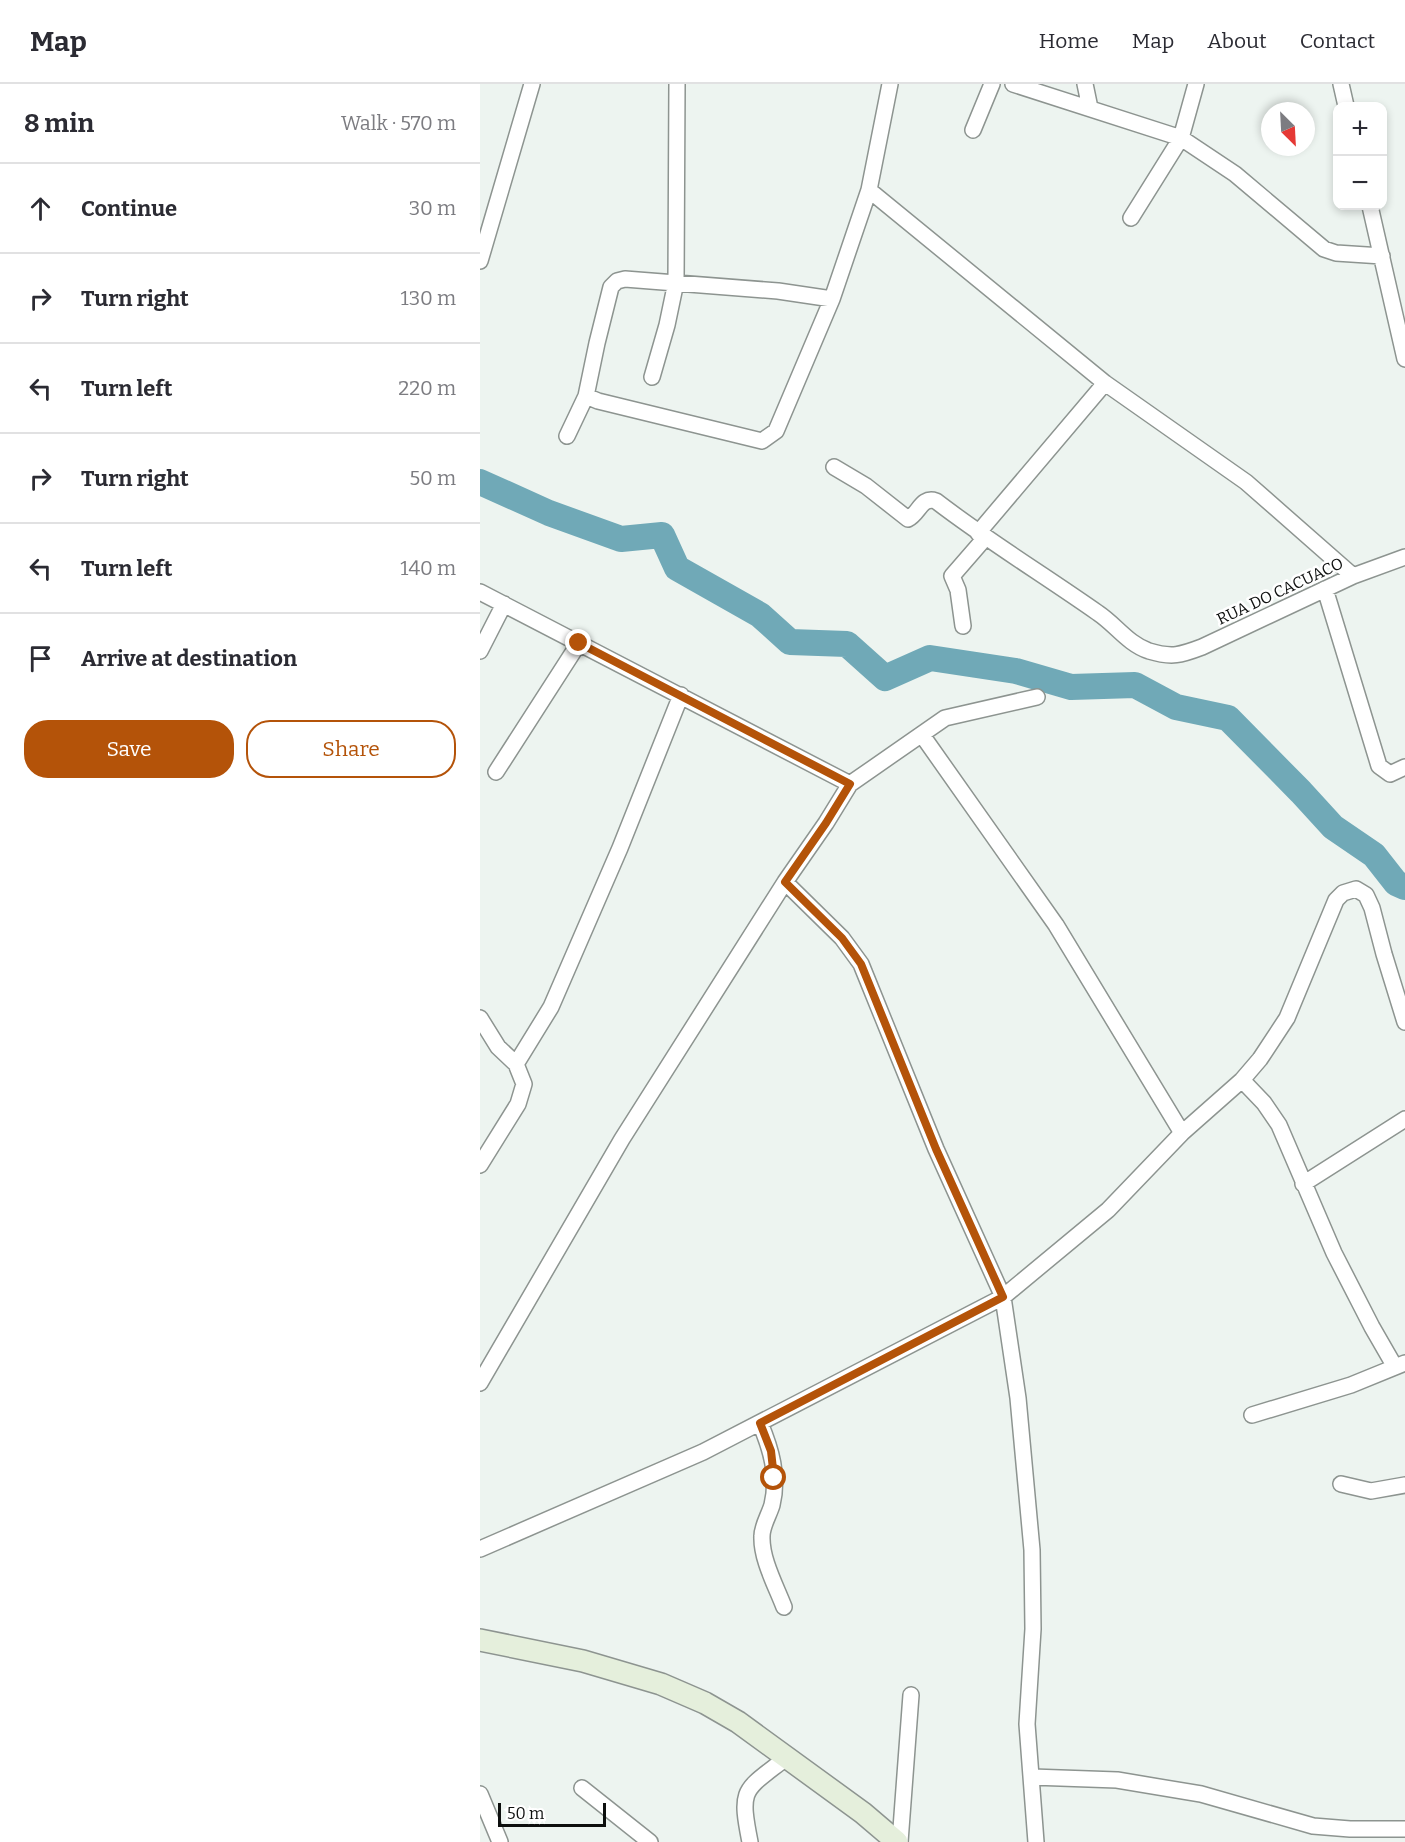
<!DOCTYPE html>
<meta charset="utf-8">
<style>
body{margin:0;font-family:Bitter,serif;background:#f2f2f3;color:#2b2b33}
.controls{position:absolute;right:18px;top:18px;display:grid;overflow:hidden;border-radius:12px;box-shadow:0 3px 9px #0003}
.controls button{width:54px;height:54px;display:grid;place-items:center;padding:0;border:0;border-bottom:2px solid #e1e1e2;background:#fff;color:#2b2b33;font:30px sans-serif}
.compass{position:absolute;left:781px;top:18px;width:54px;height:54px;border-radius:50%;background:#fff;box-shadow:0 3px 9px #0003;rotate:156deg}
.scale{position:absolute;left:18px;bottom:15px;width:108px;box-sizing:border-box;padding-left:6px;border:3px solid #0d0f0e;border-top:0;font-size:16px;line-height:21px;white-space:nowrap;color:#0d0f0e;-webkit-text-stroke:4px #fff;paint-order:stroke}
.stop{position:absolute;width:18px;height:18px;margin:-14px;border:4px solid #b45309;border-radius:50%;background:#fff}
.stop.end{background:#b45309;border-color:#fff;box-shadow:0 2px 6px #0008}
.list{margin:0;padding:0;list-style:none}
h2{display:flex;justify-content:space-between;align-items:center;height:78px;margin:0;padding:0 24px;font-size:26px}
h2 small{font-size:20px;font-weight:400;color:#7c7c81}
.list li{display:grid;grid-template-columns:39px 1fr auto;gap:18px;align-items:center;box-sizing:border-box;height:90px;padding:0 24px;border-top:2px solid #e1e1e2}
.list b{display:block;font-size:22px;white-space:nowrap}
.list em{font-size:20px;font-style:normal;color:#7c7c81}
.actions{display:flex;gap:12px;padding:18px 24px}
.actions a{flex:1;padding:14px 0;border:2px solid #b45309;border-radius:24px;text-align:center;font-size:21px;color:#b45309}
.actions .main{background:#b45309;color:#fff}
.icon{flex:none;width:33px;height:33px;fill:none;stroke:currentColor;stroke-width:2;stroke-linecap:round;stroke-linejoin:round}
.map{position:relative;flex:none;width:925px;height:1758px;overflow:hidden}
header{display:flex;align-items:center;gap:36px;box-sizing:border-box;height:84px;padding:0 30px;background:#fff;border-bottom:2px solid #e1e1e2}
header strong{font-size:28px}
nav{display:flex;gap:33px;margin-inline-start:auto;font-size:21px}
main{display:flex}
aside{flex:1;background:#fff}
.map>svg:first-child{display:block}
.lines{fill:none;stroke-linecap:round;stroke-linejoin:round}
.river{stroke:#70a9b7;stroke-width:26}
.street-casing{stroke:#8d9490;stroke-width:18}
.secondary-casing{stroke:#8d9490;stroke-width:24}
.street{stroke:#fff;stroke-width:15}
.secondary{stroke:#e5efdc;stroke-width:21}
.route{stroke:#b45309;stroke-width:8}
.labels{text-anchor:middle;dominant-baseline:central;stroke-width:5;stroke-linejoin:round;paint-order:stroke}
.street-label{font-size:16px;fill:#0d0f0e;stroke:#fff}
</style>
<header>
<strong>Map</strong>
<nav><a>Home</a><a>Map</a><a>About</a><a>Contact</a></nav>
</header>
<main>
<aside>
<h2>8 min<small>Walk · 570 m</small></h2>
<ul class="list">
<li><svg class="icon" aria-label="ahead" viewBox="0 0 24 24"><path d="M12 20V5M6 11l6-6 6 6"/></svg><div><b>Continue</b></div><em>30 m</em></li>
<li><svg class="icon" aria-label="right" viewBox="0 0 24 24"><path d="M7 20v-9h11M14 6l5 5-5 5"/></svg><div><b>Turn right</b></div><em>130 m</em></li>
<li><svg class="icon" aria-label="left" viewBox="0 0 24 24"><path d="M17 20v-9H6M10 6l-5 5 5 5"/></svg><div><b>Turn left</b></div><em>220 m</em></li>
<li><svg class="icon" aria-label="right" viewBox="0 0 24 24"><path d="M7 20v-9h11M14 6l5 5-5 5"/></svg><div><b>Turn right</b></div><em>50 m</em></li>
<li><svg class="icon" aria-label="left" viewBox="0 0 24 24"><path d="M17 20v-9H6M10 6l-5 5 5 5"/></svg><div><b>Turn left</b></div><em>140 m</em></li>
<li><svg class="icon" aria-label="arrive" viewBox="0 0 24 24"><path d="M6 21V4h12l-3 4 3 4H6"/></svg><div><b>Arrive at destination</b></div></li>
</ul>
<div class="actions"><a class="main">Save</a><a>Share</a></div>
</aside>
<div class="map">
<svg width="925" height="1758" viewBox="0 0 925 1758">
<rect width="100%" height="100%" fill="#edf4f0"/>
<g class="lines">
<path class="river" d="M 0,398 L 69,429 L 141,455 L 182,451 L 197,484 L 280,531 L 310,558 L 367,560 L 405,594 L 450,574 L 536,587 L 591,603 L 655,601 L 696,623 L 748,634 L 821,708 L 853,743 L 894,771 L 916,799 L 925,803"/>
<g class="street-casing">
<path id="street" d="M 533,0 L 701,54 L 755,90 L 844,165 L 856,169 L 902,172
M 605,0 L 610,24
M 861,0 L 866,22
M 493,46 L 512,0
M 389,106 L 625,299 L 766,398 L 873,492
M 890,122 L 925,275
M 651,134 L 701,54 L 716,0
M 0,177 L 52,0
M 172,293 L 187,241 L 196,198 L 197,0
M 106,312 L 118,317 L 282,357 L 296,347 L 352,215 L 389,106 L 410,0
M 87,352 L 106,312 L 117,259 L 131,203 L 137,197 L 145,195 L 298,207 L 352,215
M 354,383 L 386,402 L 428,435 C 439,430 441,412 456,417 C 508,457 564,491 618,529 C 636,541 648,560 669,567 C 692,574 701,571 722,563 L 873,492 L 925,473
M 498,449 L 625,299
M 845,505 L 899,682 L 910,690 L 925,683
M 0,508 L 370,700
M 483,542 L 478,506 L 472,492 L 505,454
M 0,567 L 24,520
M 442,651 L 576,841 L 702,1049
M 16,688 L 99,559
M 305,798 L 362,854 L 381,880 L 456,1065 L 523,1213 L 538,1314 L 552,1466 L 553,1545 L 547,1640 L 556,1758
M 0,934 L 18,963 L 36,980 L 44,1000 L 38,1020 L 0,1081
M 36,980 L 71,923 L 140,764 L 201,611
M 762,996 L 784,1019 L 799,1041 L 854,1169 L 892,1243 L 915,1283
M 823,1100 L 925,1035
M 0,1299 L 142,1055 L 305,798 L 346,739 L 370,700 L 465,634 L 557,613
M 772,1331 L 871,1301 L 925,1279
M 280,1339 C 291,1365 299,1392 292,1421 C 289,1431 282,1442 282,1452 C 281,1475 296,1502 304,1523
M 861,1400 L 891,1407 L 925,1401
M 0,1465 L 223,1368 L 523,1213 L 628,1126 L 702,1049 L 762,996 L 780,975 L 807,934 L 856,816 L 863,809 L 876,805 L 886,811 L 892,824 L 904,870 L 925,938
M 552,1693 L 637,1696 L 721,1710 L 833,1742 L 870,1745 L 925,1745
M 102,1704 L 170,1758
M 0,1710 L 20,1758
M 270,1758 C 259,1703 264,1707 306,1674
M 420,1758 L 431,1611"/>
</g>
<g class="secondary-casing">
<path id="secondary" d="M 0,1556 L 103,1577 L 181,1600 L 225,1619 L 258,1638 L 383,1729 L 417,1758"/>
</g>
<use href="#street" class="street"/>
<use href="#secondary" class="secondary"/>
</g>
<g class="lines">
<path class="route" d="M 99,559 L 370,700 L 346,739 L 305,798 L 362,854 L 381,880 L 456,1065 L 523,1213 L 280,1339 L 291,1367 L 294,1394"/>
</g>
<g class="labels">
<g class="street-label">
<text transform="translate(800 507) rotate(-25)">RUA DO CACUACO</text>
</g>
</g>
</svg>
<div class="controls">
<button>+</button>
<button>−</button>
</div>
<svg class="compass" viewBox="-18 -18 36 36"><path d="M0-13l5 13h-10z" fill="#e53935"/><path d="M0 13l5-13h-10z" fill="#7c7c81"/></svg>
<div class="scale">50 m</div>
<div class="stop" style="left:294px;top:1394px"></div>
<div class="stop end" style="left:99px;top:559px"></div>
</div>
</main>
